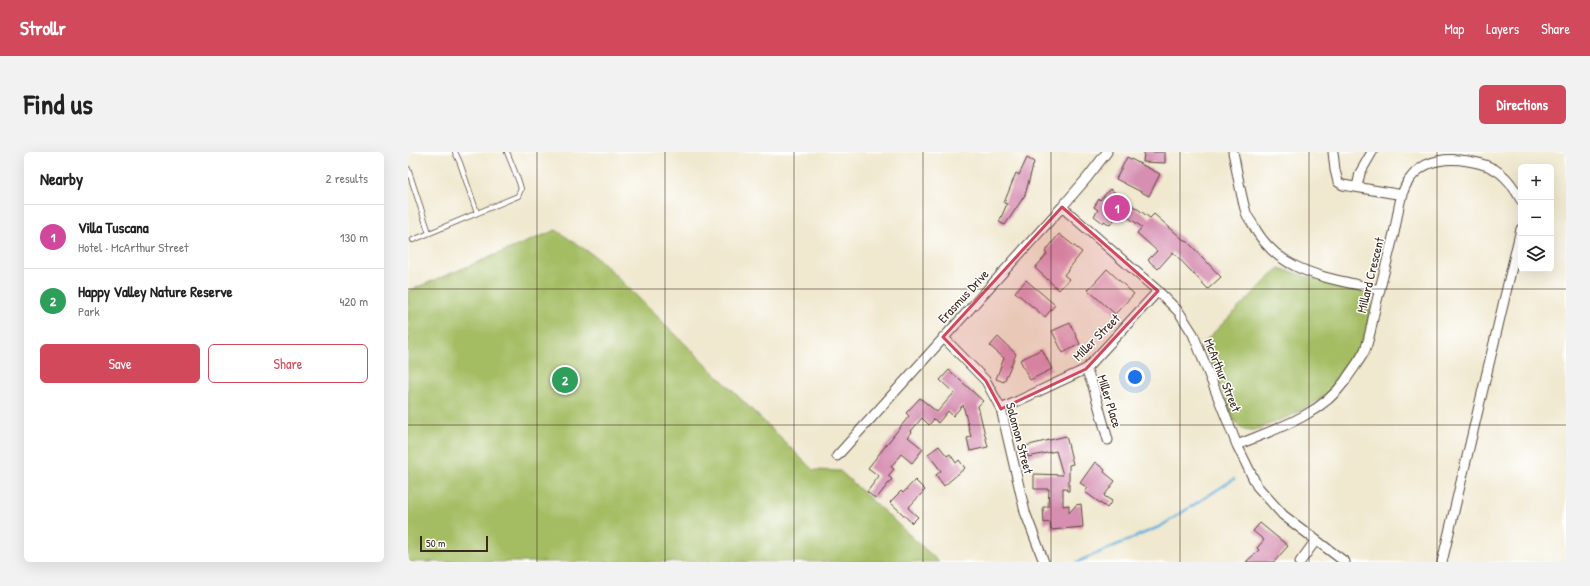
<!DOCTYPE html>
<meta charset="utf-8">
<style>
body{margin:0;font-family:"Patrick Hand",sans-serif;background:#f2f2f2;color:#222}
.controls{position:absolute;right:12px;top:12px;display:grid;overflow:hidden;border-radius:6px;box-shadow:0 4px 16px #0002}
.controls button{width:36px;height:36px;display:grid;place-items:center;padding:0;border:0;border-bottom:1px solid #e0e0e0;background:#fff;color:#222;font:20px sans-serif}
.scale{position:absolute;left:12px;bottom:10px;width:68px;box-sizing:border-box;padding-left:4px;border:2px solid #3b2a1e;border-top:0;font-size:11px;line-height:14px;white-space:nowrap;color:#3b2a1e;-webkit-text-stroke:3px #fff;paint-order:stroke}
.you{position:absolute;left:727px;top:225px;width:14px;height:14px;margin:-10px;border:3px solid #fff;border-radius:50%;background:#1a73e8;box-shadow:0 0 0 6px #1a73e833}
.badge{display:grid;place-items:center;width:26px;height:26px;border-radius:50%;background:#d1495b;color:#fff;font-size:13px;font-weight:700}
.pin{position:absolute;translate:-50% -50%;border:2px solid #fff;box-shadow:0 1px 4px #0006}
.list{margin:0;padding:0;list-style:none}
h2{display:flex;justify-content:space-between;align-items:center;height:52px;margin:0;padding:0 16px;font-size:17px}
h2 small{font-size:13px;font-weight:400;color:#767676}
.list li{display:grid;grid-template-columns:26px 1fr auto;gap:12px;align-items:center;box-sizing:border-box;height:64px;padding:0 16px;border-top:1px solid #e0e0e0}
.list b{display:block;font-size:15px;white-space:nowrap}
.list p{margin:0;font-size:13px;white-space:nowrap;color:#767676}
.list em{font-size:13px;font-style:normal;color:#767676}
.actions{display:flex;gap:8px;padding:12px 16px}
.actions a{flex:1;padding:9px 0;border:1px solid #d1495b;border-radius:6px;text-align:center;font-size:14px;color:#d1495b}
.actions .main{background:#d1495b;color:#fff}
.icon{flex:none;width:22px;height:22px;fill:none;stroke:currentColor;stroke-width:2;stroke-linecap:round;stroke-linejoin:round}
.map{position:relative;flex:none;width:1158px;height:410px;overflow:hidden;border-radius:6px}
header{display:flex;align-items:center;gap:24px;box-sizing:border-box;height:56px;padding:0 20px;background:#d1495b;color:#fff}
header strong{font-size:19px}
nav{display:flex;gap:22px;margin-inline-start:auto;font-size:14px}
.intro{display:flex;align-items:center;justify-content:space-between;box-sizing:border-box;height:96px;padding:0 24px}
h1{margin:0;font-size:28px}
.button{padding:10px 18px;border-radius:6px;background:#d1495b;color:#fff;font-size:14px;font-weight:700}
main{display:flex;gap:24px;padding:0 24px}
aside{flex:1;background:#fff;border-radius:6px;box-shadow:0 4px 16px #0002}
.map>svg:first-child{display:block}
.green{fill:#a4bd64;stroke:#707441}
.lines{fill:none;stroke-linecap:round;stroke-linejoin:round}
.stream{stroke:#61b0db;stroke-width:2.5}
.building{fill:#d68eb1}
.lane-casing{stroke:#564639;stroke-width:6}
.street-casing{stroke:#564639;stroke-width:11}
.lane{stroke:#fff;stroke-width:4.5}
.street{stroke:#fff;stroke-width:9}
.marked{fill:#d1495b;fill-opacity:0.2;stroke:#d1495b;stroke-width:3;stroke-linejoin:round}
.grid{fill:none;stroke:#3b2a1e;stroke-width:1;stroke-opacity:0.55}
.labels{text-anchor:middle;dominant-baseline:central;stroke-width:3;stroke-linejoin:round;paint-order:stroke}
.street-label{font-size:13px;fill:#3b2a1e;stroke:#fff}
</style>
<header>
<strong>Strollr</strong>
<nav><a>Map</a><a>Layers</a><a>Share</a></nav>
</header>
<div class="intro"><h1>Find us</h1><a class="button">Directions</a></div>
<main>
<aside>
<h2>Nearby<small>2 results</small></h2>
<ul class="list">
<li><span class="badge" style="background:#d1479c">1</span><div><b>Villa Tuscana</b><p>Hotel · McArthur Street</p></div><em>130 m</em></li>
<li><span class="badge" style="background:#2e9e5b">2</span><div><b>Happy Valley Nature Reserve</b><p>Park</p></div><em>420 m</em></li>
</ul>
<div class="actions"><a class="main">Save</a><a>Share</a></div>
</aside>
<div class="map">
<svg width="1158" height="410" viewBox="0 0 1158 410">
<rect width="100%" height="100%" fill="#fff"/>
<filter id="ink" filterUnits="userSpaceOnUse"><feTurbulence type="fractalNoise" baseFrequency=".025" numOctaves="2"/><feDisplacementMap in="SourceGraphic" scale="8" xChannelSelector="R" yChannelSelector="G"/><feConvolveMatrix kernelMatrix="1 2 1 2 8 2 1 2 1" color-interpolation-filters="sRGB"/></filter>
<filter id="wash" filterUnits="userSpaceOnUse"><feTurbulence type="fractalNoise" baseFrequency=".012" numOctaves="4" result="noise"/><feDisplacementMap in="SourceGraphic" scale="16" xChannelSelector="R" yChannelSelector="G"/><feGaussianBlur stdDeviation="0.9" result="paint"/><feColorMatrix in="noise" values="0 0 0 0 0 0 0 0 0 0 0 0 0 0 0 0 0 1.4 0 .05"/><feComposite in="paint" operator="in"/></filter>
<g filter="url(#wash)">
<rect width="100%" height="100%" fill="#f0e8cf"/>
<path class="green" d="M 148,78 L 191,107 L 405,318 L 432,319 L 531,410 L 0,410 L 0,139 Z
M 871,116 C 881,119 892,123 903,126 C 916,129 946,132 956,139 C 967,146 962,159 960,170 C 955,189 949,206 937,222 C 918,248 891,261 862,272 C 855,275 848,279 839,278 C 834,278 831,275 827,270 L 795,191 Z"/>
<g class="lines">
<path class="stream" d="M 669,410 L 753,374 L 826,327"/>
</g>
<g id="blocks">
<path class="building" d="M 736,0 L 757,0 L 757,11 L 735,10 Z
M 719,5 L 752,22 L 741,44 L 708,27 Z
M 619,6 L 626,10 L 617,43 L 597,73 L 591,70 L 599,52 L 596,51 L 608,21 L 611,23 Z
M 702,37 L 742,66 L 746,62 L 778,90 L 779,89 L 813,125 L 800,137 L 765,100 L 750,117 L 740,108 L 749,99 L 729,81 L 734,75 L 712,60 L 702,73 L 696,69 L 695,71 L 686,64 L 690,58 L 686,55 L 691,47 L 692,48 Z
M 651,82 L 674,100 L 656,123 L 661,127 L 651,138 L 627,116 L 639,102 L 637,100 Z
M 699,117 L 726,142 L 707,162 L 680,138 Z
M 618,128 L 647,153 L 637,165 L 607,140 Z
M 662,171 L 672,192 L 655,201 L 644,179 Z
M 590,185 L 608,202 L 596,230 L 588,227 L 596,206 L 582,194 Z
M 634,197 L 644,217 L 622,228 L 612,208 Z
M 541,218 L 575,249 L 570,254 L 580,295 L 562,299 L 559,286 L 563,285 L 555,253 L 545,264 L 540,259 L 530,271 L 526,267 L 521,273 L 514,266 L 503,279 L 504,280 L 500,285 L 515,297 L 504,311 L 493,302 L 483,315 L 486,317 L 480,324 L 484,327 L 468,347 L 459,340 L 471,324 L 460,316 L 501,264 L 498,261 L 512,246 L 529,260 L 546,241 L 532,228 Z
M 658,284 L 665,312 L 661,313 L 661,339 L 659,339 L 658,336 L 655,336 L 655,354 L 661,353 L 661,361 L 668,353 L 673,352 L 675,375 L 643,378 L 642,370 L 636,371 L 635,355 L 640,355 L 641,337 L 626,337 L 626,322 L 655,323 L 648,299 L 620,305 L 617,294 Z
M 531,294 L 539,304 L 542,302 L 548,311 L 551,308 L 557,316 L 536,334 L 528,323 L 533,319 L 520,302 Z
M 687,310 L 697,318 L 696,320 L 707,329 L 696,344 L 704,349 L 699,356 L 677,340 L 680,336 L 672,331 Z
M 507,328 L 517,338 L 500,356 L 510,365 L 504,371 L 482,350 L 493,339 L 495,341 Z
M 852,371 L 880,394 L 866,410 L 838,410 L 851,398 L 849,396 L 856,388 L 845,379 Z"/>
</g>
</g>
<g filter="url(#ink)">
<use href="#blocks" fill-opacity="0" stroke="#564639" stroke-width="1"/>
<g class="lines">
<g class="lane-casing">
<path id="lane" d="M 47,0 L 52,11 L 69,61
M 0,17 L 21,81
M 5,88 L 110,44 L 113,37 L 111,30 L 99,0"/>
</g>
<g class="street-casing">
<path id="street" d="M 825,0 C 829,19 832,39 837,57 C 838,62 841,67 844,71 C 870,123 921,125 972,138
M 925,0 L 927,18 L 930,30 L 935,33 L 995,43
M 949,35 L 952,21 L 964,0
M 654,55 L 750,139 L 771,160 L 785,182 L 829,293 L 849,334 L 875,363 L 937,410
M 535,185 L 578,229 L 593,257 L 617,360 L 636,410
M 678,217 L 685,234 L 700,288
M 593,257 L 678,217 L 750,139
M 829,293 C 867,277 912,264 937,229 C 943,219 952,209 957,198 C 962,186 964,170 967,157 C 973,131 980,106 986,81 C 990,64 991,42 1001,28 C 1015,8 1037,5 1060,9 C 1088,13 1100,24 1113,48
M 429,304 L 654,55 L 679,26 L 699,0
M 892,410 L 908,388
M 1034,410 L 1113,77"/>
</g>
<use href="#lane" class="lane"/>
<use href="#street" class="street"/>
</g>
</g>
<path class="marked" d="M 654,55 L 750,139 L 678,217 L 593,257 L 578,229 L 535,185 Z"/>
<path class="grid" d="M 129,0 L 129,410M 257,0 L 257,410M 386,0 L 386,410M 515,0 L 515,410M 643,0 L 643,410M 772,0 L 772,410M 901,0 L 901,410M 1029,0 L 1029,410M 0,137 L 1158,137M 0,273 L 1158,273"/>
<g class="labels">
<g class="street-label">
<text transform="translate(962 123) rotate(-76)">Millard Crescent</text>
<text transform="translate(555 144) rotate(-47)">Erasmus Drive</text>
<text transform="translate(688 185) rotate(-45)">Miller Street</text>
<text transform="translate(815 223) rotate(68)">McArthur Street</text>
<text transform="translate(702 249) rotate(73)">Miller Place</text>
<text transform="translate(612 286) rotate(75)">Solomon Street</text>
</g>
</g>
</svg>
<div class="controls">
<button>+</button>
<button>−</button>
<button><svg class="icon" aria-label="layers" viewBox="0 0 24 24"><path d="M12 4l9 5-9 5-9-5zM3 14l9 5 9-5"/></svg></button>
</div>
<div class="scale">50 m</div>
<div class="you"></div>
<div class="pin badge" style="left:709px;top:56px;background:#d1479c">1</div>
<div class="pin badge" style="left:157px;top:228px;background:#2e9e5b">2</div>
</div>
</main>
